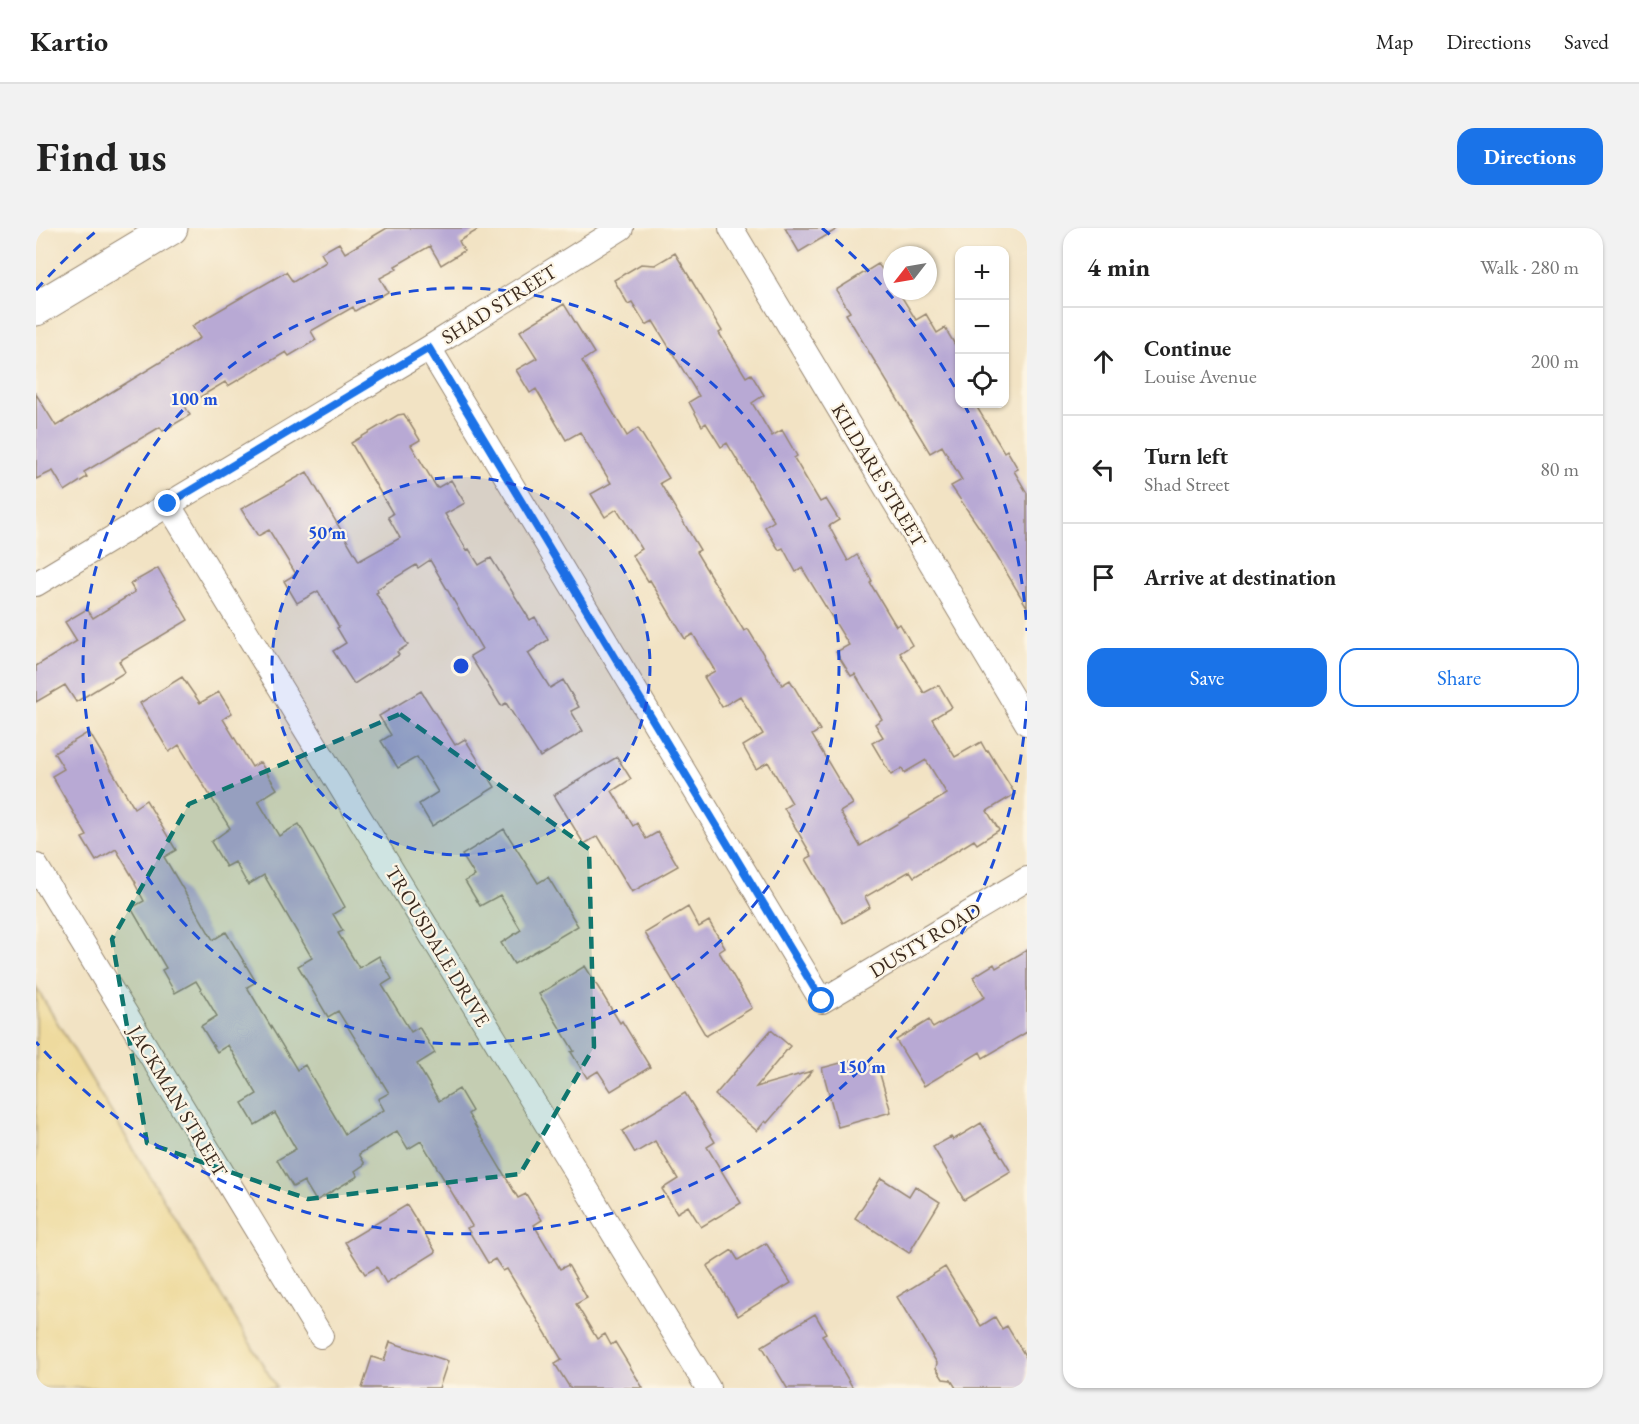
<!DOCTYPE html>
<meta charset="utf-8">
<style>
body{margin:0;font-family:"EB Garamond",serif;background:#f2f2f2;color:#222}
.controls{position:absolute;right:18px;top:18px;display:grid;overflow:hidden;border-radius:12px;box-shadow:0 2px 4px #0004}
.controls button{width:54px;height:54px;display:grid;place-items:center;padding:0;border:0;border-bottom:2px solid #e0e0e0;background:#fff;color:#222;font:30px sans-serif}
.compass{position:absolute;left:847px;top:18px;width:54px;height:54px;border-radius:50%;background:#fff;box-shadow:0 2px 4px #0004;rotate:239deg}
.stop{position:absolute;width:18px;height:18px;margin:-14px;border:4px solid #1a73e8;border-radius:50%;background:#fff}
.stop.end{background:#1a73e8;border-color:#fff;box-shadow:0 2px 6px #0008}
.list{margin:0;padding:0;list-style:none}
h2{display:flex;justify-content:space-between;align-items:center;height:78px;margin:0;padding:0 24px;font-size:26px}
h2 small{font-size:20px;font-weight:400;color:#767676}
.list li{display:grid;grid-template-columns:39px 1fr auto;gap:18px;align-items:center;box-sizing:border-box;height:108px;padding:0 24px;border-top:2px solid #e0e0e0}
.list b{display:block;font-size:22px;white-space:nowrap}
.list p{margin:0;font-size:20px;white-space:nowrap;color:#767676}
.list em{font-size:20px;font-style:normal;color:#767676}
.actions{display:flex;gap:12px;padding:18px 24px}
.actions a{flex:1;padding:14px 0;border:2px solid #1a73e8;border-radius:18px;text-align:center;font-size:21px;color:#1a73e8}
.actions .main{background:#1a73e8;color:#fff}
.icon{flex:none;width:33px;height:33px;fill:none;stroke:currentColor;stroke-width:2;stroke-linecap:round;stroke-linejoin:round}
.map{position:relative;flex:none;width:991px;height:1160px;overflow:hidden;border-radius:18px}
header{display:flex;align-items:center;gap:36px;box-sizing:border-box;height:84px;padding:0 30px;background:#fff;border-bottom:2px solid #e0e0e0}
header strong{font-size:28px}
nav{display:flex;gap:33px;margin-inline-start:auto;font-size:21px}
.intro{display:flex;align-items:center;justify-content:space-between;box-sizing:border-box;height:144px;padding:0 36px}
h1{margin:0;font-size:42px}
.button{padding:15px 27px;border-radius:18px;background:#1a73e8;color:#fff;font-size:21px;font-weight:700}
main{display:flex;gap:36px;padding:0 36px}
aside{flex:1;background:#fff;border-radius:18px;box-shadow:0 2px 4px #0004}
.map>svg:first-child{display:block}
.sand{fill:#eeda9e;stroke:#94825e;stroke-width:1.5}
.building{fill:#b8a9d4}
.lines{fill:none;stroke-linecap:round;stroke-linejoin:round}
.minor-casing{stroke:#968671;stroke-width:26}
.primary-casing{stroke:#968671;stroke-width:35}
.minor{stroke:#fff;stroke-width:24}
.primary{stroke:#fff;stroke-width:33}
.route{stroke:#1a73e8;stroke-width:8}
.marked{fill:#0f766e;fill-opacity:0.2;stroke:#0f766e;stroke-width:4.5;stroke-dasharray:12 8;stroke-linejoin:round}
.ring{fill:none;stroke:#1d4ed8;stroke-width:3;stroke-dasharray:10 8}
.labels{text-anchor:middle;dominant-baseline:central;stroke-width:4.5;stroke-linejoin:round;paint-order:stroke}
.street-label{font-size:20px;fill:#3b2a1e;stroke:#fcf5e5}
.centre{fill:#1d4ed8;stroke:#fcf5e5;stroke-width:3}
.ring-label{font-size:18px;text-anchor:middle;font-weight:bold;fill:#1d4ed8;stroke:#fcf5e5;stroke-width:4.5;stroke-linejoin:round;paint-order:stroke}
</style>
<header>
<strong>Kartio</strong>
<nav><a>Map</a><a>Directions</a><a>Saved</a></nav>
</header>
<div class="intro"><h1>Find us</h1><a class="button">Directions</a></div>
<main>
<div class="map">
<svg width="991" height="1160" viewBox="0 0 991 1160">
<rect width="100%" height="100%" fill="#fcf5e5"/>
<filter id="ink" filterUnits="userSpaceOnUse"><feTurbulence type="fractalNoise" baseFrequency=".0167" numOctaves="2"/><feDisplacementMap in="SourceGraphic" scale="12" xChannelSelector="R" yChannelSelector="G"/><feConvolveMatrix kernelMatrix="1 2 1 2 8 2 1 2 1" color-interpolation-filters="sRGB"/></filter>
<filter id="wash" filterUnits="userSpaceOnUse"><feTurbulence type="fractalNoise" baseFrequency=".008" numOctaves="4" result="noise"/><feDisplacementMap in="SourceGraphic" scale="24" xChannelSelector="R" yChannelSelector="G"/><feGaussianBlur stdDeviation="1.35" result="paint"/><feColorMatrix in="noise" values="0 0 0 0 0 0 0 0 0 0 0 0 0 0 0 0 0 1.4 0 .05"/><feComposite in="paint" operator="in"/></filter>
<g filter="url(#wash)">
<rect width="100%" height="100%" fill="#f2e3c4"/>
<path class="sand" d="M 0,759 L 241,1160 L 0,1160 Z"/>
<g id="blocks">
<path class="building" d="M 351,0 L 445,0 L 423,13 L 428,23 L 405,37 L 394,18 L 359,38 L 361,41 L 344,50 L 352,64 L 319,83 L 317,79 L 275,103 L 280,112 L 253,128 L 250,124 L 192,158 L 189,154 L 149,178 L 154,187 L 127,203 L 124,199 L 48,244 L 51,249 L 29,263 L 17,243 L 0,251 L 0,166 L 20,198 L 164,110 L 156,98 L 250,44 L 257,54 L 290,34 L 285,25 L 303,15 L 309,25 Z
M 749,0 L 803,0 L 763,24 Z
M 639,25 L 686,103 L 683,105 L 710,149 L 715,146 L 728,167 L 716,175 L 736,208 L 746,202 L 761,228 L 758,230 L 784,274 L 790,271 L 803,292 L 793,298 L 812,333 L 821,327 L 836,353 L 834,355 L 860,398 L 864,396 L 876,417 L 864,425 L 888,465 L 903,457 L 916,479 L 896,491 L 919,529 L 945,514 L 950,523 L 952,522 L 979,566 L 951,583 L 963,602 L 941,616 L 938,612 L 878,649 L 874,643 L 829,669 L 834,679 L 807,695 L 770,631 L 776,628 L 748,580 L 756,575 L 732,534 L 720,541 L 707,518 L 727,506 L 704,468 L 686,479 L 668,449 L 679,443 L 657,406 L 649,411 L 614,352 L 612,353 L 596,327 L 606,321 L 581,281 L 569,289 L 555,266 L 575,255 L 544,204 L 530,212 L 500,161 L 494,165 L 480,142 L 501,130 L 484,103 L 528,76 L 558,125 L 546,133 L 591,208 L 602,200 L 633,250 L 624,255 L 664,322 L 660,324 L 708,403 L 712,401 L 746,457 L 754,452 L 784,502 L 776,507 L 817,576 L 804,584 L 824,618 L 911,566 L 890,532 L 868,545 L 866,540 L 855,547 L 836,515 L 847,509 L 839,496 L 846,491 L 819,446 L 815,448 L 800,424 L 813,417 L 766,340 L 760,344 L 747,320 L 743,322 L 729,299 L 738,293 L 691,215 L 685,219 L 670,195 L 666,198 L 653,174 L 663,168 L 617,93 L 610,97 L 596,74 L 592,76 L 578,52 L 605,36 L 619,37 Z
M 842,36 L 856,54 L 856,63 L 862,63 L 880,92 L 890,86 L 901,105 L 909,100 L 924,125 L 924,176 L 939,176 L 968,224 L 971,222 L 982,241 L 978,243 L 991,265 L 991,379 L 947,305 L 915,258 L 926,252 L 906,218 L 894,225 L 810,86 L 814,84 L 800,62 Z
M 368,186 L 384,212 L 375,217 L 401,260 L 415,252 L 429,275 L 409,286 L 431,322 L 433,321 L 443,337 L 455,330 L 494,392 L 499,389 L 512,412 L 492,425 L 514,460 L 527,452 L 543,479 L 535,483 L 547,503 L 504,529 L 470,475 L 465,478 L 434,428 L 446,421 L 394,332 L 382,340 L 380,337 L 341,361 L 342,364 L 340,365 L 372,417 L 361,424 L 363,427 L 318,456 L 297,423 L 310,415 L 301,400 L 303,399 L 282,363 L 261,375 L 248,353 L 260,346 L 233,302 L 222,308 L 205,281 L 271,244 L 323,333 L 364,310 L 352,289 L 357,286 L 315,215 L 362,187 Z
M 122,340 L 152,392 L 83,433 L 89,444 L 40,474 L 29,457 L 0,474 L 0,438 L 41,413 L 29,394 L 51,381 L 57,390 L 99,364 L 94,356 Z
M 146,449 L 164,475 L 183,464 L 196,485 L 187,491 L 216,539 L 224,534 L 241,561 L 222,573 L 243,608 L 263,596 L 309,679 L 297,686 L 307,703 L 302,705 L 323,740 L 343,728 L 356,751 L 346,757 L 375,804 L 383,799 L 399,825 L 381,836 L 403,873 L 423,861 L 436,883 L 432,886 L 482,970 L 490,966 L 506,992 L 498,997 L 524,1041 L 532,1037 L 551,1070 L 540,1076 L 561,1111 L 569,1106 L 575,1117 L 579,1114 L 607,1160 L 534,1160 L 519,1136 L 526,1132 L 471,1041 L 467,1043 L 459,1031 L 452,1035 L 431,1000 L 436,998 L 385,913 L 372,921 L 361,903 L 323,926 L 329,936 L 319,943 L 322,948 L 280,973 L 268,953 L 257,959 L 241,932 L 260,921 L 239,885 L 219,897 L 206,875 L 221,866 L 192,817 L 181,824 L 165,798 L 181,788 L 160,753 L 139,765 L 126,742 L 130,740 L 95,680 L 108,673 L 99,656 L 100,655 L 80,621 L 60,633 L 46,610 L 51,608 L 16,548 L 28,541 L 18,525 L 53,504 L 98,580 L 110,572 L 140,622 L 128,629 L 177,712 L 190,704 L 220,754 L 211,759 L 261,842 L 269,837 L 309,906 L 348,882 L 342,871 L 353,865 L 302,783 L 292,789 L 262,738 L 276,730 L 228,647 L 212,657 L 199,634 L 190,639 L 175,614 L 194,600 L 143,517 L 133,524 L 104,475 Z
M 385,463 L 419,517 L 429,511 L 459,559 L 396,598 L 383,576 L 402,564 L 381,529 L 362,540 L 345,513 L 355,507 L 343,488 Z
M 581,529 L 595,551 L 576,563 L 597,598 L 601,595 L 610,611 L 622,604 L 642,638 L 596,664 L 562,608 L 548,616 L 518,567 Z
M 468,601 L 502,655 L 512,649 L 542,698 L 478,736 L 465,715 L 485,702 L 464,667 L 444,678 L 429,653 L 439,648 L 426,627 Z
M 652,679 L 663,699 L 673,693 L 689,720 L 683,724 L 716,780 L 670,808 L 609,705 Z
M 991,722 L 991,804 L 947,830 L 944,824 L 888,858 L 860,812 L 893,792 L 897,800 L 949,769 L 937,749 L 958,736 L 960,740 Z
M 549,738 L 584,795 L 586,793 L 614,839 L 575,863 L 562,843 L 551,850 L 535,824 L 538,823 L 503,766 Z
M 735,802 L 754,818 L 720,859 L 776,843 L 731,895 L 729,893 L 721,903 L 679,867 Z
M 816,832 L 819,842 L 841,836 L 855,884 L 802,899 L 786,840 Z
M 649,865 L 679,914 L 671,919 L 705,975 L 665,999 L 652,978 L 641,985 L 626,961 L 642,951 L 619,913 L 599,925 L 586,903 Z
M 945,895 L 975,944 L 928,972 L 897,919 L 915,909 L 917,912 Z
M 845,950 L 873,968 L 879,958 L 904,974 L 873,1025 L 819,990 Z
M 371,977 L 400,1024 L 350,1055 L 341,1039 L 329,1046 L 309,1014 Z
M 730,1015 L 755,1055 L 702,1088 L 671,1038 L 696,1022 L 702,1032 Z
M 909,1039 L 945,1098 L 959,1089 L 966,1101 L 971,1098 L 991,1131 L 991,1160 L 920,1160 L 915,1152 L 907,1151 L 900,1140 L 901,1135 L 861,1069 Z
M 779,1086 L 790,1105 L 786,1107 L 817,1160 L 751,1160 L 726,1118 Z
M 354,1114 L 412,1133 L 403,1160 L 326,1160 L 336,1129 L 348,1133 Z"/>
</g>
</g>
<g filter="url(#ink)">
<use href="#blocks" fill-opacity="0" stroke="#968671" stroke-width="1.5"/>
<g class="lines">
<g class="minor-casing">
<path id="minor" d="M 695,0 L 991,495
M 393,120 L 786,773 L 991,651
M 132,276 L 672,1160
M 0,356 L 393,120 L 585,0
M 0,638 L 285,1108"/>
</g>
<g class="primary-casing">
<path id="primary" d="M 0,81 L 135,0"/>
</g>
<use href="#minor" class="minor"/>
<use href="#primary" class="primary"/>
</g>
</g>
<g class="lines" filter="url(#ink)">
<path class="route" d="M 132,276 L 393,120 L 786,773"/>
</g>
<path class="marked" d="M 364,486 L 553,621 L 558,819 L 484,946 L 272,971 L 111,915 L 76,711 L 153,576 Z"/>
<circle cx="425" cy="438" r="189" fill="#1d4ed8" fill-opacity=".12"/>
<g class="ring">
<circle cx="425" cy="438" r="189"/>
<circle cx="425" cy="438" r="378"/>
<path d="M991 473A567 567 0 0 1 0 814M0 62A567 567 0 0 1 64 0M786 0A567 567 0 0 1 923 167M928 176A567 567 0 0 1 991 403"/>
</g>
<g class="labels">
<g class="street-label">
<text transform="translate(463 76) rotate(-32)">SHAD STREET</text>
<text transform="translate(843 247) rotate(59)">KILDARE STREET</text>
<text transform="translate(889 712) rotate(-31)">DUSTY ROAD</text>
<text transform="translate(402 718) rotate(59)">TROUSDALE DRIVE</text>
<text transform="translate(142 873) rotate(59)">JACKMAN STREET</text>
</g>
</g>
<circle cx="425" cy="438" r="9" class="centre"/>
<g class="ring-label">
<text x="158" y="177">100 m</text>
<text x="291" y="311">50 m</text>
<text x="826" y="845">150 m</text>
</g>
</svg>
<div class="controls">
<button>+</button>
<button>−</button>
<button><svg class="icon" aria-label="locate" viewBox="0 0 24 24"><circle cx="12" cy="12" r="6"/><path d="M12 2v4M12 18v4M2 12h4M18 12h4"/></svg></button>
</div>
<svg class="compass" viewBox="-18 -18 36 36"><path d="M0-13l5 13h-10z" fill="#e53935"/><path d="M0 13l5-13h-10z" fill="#767676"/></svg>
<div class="stop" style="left:786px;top:773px"></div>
<div class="stop end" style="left:132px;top:276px"></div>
</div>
<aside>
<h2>4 min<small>Walk · 280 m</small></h2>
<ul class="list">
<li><svg class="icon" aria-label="ahead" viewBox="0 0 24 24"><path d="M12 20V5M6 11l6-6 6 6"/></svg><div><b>Continue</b><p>Louise Avenue</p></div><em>200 m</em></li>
<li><svg class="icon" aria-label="left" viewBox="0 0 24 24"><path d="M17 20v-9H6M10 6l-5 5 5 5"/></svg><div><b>Turn left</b><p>Shad Street</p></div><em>80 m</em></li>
<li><svg class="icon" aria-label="arrive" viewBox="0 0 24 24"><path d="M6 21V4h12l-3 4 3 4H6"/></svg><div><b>Arrive at destination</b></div></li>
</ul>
<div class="actions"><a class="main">Save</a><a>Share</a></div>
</aside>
</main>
